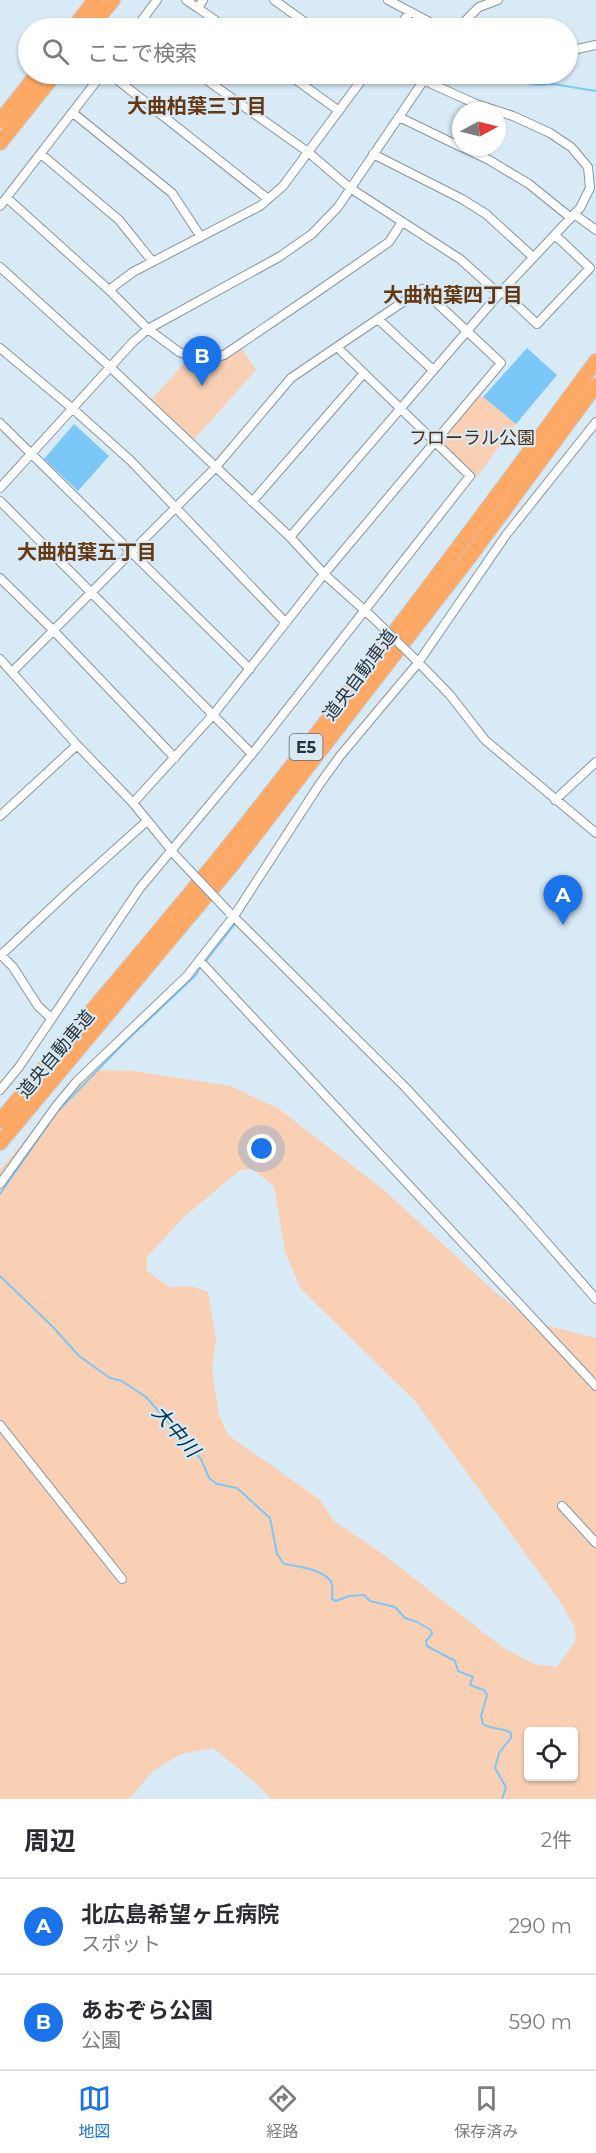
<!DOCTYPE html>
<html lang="ja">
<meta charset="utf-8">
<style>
body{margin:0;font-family:Montserrat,"Noto Sans JP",sans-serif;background:#f2f2f3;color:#2b2b33}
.controls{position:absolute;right:18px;bottom:18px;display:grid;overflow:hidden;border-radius:6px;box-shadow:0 2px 4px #0004}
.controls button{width:54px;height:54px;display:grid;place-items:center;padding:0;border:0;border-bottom:2px solid #e1e1e2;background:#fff;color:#2b2b33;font:30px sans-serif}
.compass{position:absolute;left:452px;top:102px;width:54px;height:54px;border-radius:50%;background:#fff;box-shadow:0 2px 4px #0004;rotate:83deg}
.you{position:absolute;left:262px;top:1149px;width:21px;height:21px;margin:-15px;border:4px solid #fff;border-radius:50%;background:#1a73e8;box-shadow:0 0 0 9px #1a73e833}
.badge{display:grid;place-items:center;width:39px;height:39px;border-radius:50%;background:#1a73e8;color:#fff;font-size:20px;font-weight:700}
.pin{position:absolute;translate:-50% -50px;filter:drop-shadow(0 2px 3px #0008)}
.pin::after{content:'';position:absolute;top:32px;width:21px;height:18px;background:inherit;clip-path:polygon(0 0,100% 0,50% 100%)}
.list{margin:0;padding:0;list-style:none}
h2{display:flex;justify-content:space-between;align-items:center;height:78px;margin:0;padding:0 24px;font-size:26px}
h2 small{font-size:20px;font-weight:400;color:#7c7c81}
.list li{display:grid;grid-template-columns:39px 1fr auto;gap:18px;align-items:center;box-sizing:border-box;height:96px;padding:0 24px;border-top:2px solid #e1e1e2}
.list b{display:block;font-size:22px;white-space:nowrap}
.list p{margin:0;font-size:20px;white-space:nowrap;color:#7c7c81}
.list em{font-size:20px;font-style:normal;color:#7c7c81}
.icon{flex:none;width:33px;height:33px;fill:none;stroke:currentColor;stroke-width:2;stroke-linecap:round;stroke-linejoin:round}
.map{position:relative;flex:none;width:596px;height:1799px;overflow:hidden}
.search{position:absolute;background:#fff;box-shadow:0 2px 4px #0004;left:18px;right:18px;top:18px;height:66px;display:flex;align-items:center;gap:15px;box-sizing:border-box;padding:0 21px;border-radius:33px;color:#7c7c81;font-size:22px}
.sheet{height:270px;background:#fff}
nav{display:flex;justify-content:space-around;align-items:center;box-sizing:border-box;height:84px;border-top:2px solid #e1e1e2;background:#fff;font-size:16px;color:#7c7c81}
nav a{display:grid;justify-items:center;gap:3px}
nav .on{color:#1a73e8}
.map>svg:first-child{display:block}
.green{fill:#f9d0b3;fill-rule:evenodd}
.water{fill:#7bc8f8}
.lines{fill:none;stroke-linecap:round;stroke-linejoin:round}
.stream{stroke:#7bc8f8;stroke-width:2}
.street-casing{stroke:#8595a0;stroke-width:10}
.highway-casing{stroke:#c8cacb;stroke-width:16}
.street{stroke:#fff;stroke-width:8}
.highway{stroke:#fea865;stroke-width:14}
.street-bridge-casing{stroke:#8595a0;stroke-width:10;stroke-linecap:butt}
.street-bridge{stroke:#fff;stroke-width:8}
.labels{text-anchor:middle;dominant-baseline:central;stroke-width:4.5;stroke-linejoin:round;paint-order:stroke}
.shield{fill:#d8eaf6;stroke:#606a71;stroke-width:1.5}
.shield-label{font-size:16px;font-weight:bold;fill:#2c3338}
.park-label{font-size:18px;fill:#4f2d13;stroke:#d8eaf6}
.street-label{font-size:18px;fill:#2c3338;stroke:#d8eaf6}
.neighbourhood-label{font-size:20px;font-weight:bold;fill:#643813;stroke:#d8eaf6}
.water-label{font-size:20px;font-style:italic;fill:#023149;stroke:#d8eaf6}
</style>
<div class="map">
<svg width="596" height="1799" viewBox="0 0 596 1799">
<rect width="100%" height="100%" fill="#d8eaf6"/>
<path class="green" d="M 239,345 L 256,370 L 190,444 L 148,403 L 191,356 L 202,360 Z
M 477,392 L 516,424 L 476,478 L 470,476 L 435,441 Z
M 92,1070 L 134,1071 L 230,1086 L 279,1109 L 385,1191 L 495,1292 L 533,1322 L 596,1338 L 596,1799 L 271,1799 L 256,1783 L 213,1748 L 181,1754 L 153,1771 L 129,1799 L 0,1799 L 0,1170 L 62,1096 ZM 252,1169 L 274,1186 L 285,1252 L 301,1289 L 415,1401 L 559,1600 L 574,1626 L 576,1640 L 557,1667 L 534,1664 L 502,1647 L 383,1554 L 334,1521 L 319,1499 L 228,1435 L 219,1415 L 212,1369 L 216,1338 L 208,1292 L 191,1286 L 169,1287 L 147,1271 L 147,1257 L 185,1216 L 240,1170 ZM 528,1732 L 574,1732 L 574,1776 L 528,1776 Z"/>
<path class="water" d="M 527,348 L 557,375 L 516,424 L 483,397 Z
M 74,424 L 109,456 L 78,491 L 44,459 Z"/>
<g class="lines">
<path class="stream" d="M 484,74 L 503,79 L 538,85 L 553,84 L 596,91
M 205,962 L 235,924
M 0,1194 L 57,1112 L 125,1042 L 196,975 L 201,966
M 0,1276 L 53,1327 L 79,1356 L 110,1378 L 122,1381 L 146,1397 L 201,1459 L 209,1478 L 217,1484 L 237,1488 L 270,1518 L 277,1554 L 284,1564 C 296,1566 328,1570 332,1584 C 333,1588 332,1595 332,1599 L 336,1601 L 349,1596 L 364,1595 L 370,1601 L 395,1607 L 405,1618 L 417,1622 L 431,1630 L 432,1634 L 426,1641 L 427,1646 L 455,1661 L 458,1671 L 473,1677 L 470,1685 L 484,1690 L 487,1695 L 481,1716 L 483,1724 C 492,1730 502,1727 511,1733 L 511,1738 L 499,1753 L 495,1768 L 506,1787 L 502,1799"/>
<g class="street-casing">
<path id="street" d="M 186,0 L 198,8 L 203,0
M 274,0 L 313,28
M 388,0 L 441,28
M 198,8 L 226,28
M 136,28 L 157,0
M 398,28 L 410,12
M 458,28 L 479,7 L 498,0
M 568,51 L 596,45
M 110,74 L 268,199
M 198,74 L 308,152 L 350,188 L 460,259 L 499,294
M 288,74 L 339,111
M 73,113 L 172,193 L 201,237
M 399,117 L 461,147
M 462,147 L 489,160 L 529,184 L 571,218
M 41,154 L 119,220 L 152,261
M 373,154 L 462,199 L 486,214 L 533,257
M 7,198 L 109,290 L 148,329 L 179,352 L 202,360 L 224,355 L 314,294 L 389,242 L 402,222
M 0,206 L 102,74
M 574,214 L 596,230
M 0,267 L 110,367 L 290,537 L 324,574 L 372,617
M 109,290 L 133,272 L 260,206 L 283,186 L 366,74
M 502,291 L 537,324 L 590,268 L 555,235
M 378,319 L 433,370
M 0,348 L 73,409 L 131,461 L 286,623
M 0,423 L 250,669
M 0,488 L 133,342 L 148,329 L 279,257 L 312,234 L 338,207 L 428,74
M 0,501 L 252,754
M 252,502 L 364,373
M 290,537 L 499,294 L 580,208 L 590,188 L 588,167 L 571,147 L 550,133 L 513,116 L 476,104 L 423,80
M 0,578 L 54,631 L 175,758
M 0,659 L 77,745 L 133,803 L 173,852
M 415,659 L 450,695 L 485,740 L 596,833
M 12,672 L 215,468 L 291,378 L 422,289 L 501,363 L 324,574 L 213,715 L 133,803
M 555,800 L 596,762
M 0,816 L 77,745
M 232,915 L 406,1088 L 519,1211 L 596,1299
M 0,954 L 13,967 L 38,1006 L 51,1018
M 2,954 L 69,891 L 147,821
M 200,961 L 596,1386
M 0,1090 L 19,1067 L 140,888 L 252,754 L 470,476 L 337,347
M 0,1184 L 57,1105 L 77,1081 L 187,976 L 234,916 L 319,785 L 340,756 L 418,663 L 506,535 L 596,422
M 0,1425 L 122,1579
M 562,1506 L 596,1543"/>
</g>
<g class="highway-casing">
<path id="highway" d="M 73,28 L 95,0
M 90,28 L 113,0
M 0,121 L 37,74
M 0,143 L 55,74
M 0,1121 C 75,1029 153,940 227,848 C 354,689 476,525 596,361
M 0,1143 L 232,865 L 471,555 L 596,385"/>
</g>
<use href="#street" class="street"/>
<use href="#highway" class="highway"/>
<g class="street-bridge-casing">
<path id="street-bridge" d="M 372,617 L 414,658
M 174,854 L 229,912"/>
</g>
<use href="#street-bridge" class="street-bridge"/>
</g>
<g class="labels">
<rect class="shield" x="289.5" y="734" width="33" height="26" rx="4.5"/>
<g class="shield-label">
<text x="306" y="747">E5</text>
</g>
<g class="park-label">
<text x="472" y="438">フローラル公園</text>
</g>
<g class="street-label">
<text transform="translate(360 675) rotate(-53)">道央自動車道</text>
<text transform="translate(56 1054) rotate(-50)">道央自動車道</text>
</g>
<g class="neighbourhood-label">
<text x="197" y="106">大曲柏葉三丁目</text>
<text x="453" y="295">大曲柏葉四丁目</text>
<text x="87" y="552">大曲柏葉五丁目</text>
</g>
<g class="water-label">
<text transform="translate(176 1431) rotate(49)">大中川</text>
</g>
</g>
</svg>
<div class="controls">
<button><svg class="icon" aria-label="locate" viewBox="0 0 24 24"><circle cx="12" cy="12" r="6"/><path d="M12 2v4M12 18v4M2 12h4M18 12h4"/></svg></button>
</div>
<svg class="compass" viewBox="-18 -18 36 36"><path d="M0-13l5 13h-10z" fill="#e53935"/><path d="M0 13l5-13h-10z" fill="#7c7c81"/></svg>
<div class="you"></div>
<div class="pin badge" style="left:563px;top:925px">A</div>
<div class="pin badge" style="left:202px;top:386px">B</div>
<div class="search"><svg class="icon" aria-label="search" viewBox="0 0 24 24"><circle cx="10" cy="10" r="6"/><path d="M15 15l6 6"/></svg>ここで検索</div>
</div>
<section class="sheet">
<h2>周辺<small>2件</small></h2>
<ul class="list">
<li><span class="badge">A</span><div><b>北広島希望ヶ丘病院</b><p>スポット</p></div><em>290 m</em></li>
<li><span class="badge">B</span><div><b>あおぞら公園</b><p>公園</p></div><em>590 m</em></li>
</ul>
</section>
<nav>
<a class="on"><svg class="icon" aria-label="map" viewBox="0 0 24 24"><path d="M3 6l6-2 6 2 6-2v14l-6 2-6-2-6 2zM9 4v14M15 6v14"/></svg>地図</a>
<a><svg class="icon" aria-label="directions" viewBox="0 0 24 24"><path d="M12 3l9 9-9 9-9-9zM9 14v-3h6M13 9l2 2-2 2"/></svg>経路</a>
<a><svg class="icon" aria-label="saved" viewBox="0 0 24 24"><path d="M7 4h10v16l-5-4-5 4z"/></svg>保存済み</a>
</nav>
